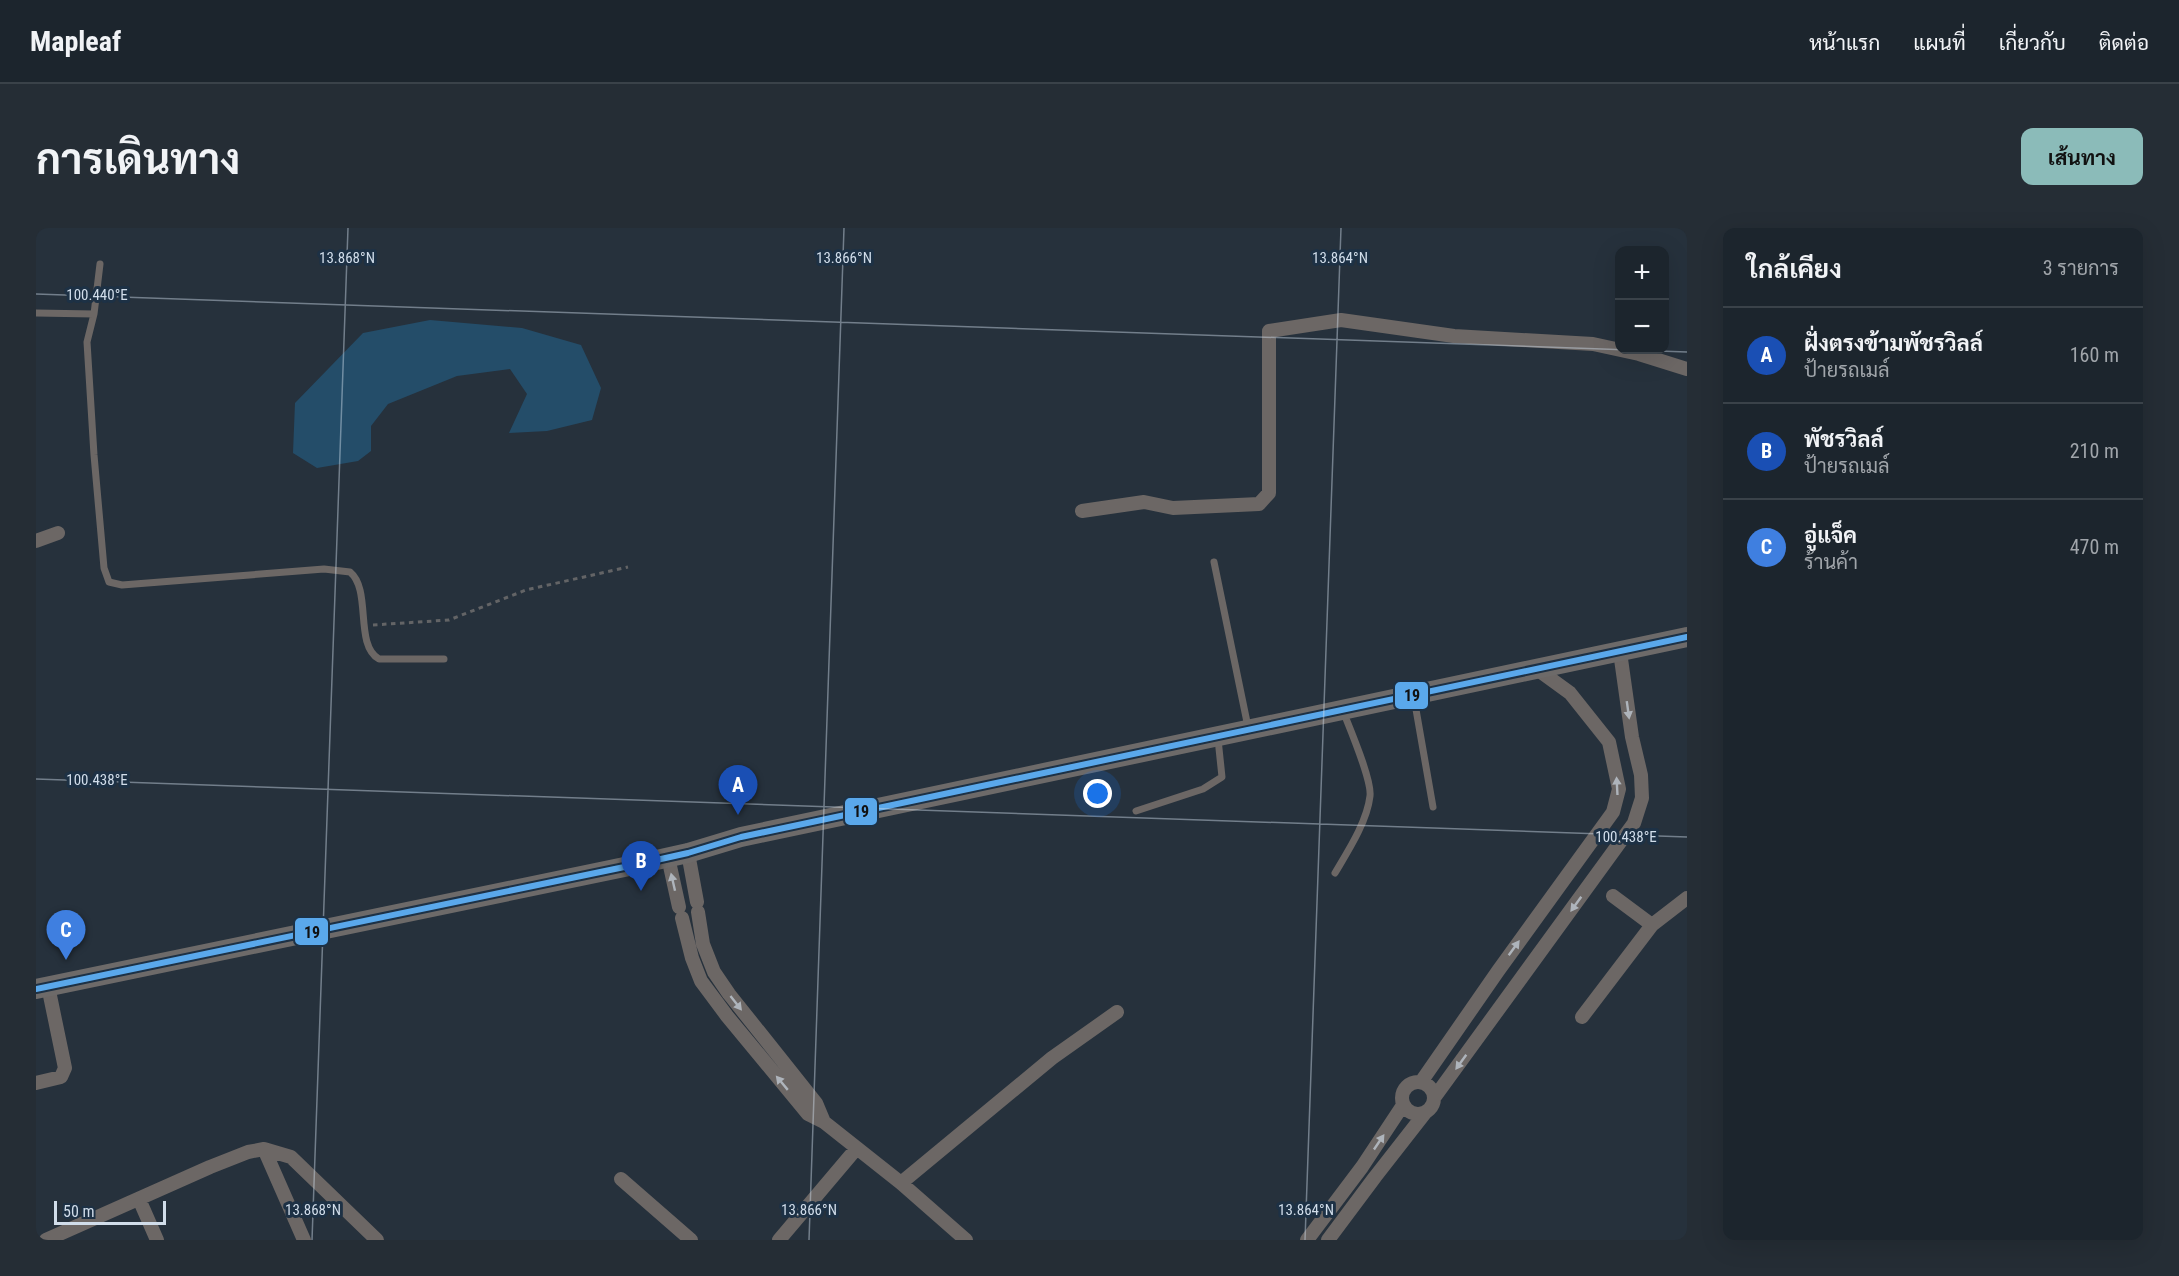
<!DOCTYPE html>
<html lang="th">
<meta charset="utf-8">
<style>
body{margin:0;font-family:"Roboto Condensed",Sarabun,sans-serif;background:#252d35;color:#f1f3f6}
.controls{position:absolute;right:18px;top:18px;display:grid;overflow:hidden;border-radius:12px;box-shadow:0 6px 24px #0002}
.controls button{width:54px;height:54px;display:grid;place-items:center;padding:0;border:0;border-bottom:2px solid #3a4249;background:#1c252d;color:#f1f3f6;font:30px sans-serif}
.scale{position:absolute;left:18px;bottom:15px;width:112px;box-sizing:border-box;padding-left:6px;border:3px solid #d1ddea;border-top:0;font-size:16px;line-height:21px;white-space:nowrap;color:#d1ddea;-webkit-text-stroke:4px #1d3145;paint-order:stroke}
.you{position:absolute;left:1062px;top:566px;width:21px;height:21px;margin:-15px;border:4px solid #fff;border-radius:50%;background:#1a73e8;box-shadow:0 0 0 9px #1a73e833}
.badge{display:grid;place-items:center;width:39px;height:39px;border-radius:50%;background:#8bbbb9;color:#fff;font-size:20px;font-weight:700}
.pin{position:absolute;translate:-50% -50px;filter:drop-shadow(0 2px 3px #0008)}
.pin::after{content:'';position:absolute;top:32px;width:21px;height:18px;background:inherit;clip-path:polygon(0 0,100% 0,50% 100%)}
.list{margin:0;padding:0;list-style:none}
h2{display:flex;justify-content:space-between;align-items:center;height:78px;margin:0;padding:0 24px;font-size:26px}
h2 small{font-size:20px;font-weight:400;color:#a0a5aa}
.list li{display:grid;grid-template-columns:39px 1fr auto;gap:18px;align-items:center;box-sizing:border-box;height:96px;padding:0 24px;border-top:2px solid #3a4249}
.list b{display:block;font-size:22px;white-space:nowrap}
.list p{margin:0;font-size:20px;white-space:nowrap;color:#a0a5aa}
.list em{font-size:20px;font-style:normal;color:#a0a5aa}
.map{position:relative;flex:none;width:1651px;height:1012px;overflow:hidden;border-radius:12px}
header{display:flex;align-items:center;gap:36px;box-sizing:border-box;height:84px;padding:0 30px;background:#1c252d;border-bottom:2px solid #3a4249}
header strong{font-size:28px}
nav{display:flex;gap:33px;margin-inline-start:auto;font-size:21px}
.intro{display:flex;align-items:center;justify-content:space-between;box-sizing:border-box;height:144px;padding:0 36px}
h1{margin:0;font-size:42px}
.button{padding:15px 27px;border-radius:12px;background:#8bbbb9;color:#111;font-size:21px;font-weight:700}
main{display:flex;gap:36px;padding:0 36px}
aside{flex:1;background:#1c252d;border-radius:12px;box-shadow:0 6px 24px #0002}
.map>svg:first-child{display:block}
.water{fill:#244d69}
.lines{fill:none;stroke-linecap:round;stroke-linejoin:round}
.path{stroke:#636466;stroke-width:3;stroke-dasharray:4.5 4.5;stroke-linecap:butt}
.lane{stroke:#6c6765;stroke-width:7}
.street{stroke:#6c6765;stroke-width:14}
.secondary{stroke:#6d6a69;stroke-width:20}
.bus-1-casing{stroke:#1d3145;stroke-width:10}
.bus-1{stroke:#5aa8eb;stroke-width:6}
.oneway{fill:#aeb4bb}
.ticks{fill:none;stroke:#d1ddea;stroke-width:1.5;stroke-opacity:0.45}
.ticks-label{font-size:15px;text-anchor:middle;fill:#d1ddea;stroke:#1d3145;stroke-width:6;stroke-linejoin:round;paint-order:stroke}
.line-badge{stroke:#1d3145;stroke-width:2}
.pale-badge-label{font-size:16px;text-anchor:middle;font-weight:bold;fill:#111}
</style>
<header>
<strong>Mapleaf</strong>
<nav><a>หน้าแรก</a><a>แผนที่</a><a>เกี่ยวกับ</a><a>ติดต่อ</a></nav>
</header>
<div class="intro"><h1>การเดินทาง</h1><a class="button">เส้นทาง</a></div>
<main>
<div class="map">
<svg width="1651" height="1012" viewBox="0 0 1651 1012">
<rect width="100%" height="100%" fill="#26313c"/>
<path class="water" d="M 394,92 L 486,100 L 545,117 L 565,160 L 556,192 L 511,203 L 473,205 L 491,166 L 474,141 L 421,148 L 352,176 L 335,198 L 335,223 L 322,233 L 281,240 L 257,225 L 259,175 L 327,105 Z"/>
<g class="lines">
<path class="path" d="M 337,397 L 413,392 L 490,362 L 592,339"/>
<path class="lane" d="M 64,36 L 58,86 L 51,114 L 58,227 L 68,340 L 73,354 L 86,357 L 288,341 L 314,344 C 336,362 318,417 343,431 L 408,431
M 0,85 L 58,86
M 1178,334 L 1212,499
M 1378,470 L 1397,579
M 1100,583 L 1167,561 L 1186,549 L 1182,511
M 1299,645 C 1312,623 1331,594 1334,568 C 1336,552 1314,501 1307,483"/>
<path class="street" d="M 1046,283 L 1108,274 L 1137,280 L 1223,276 L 1233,265 L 1233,103 L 1305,92 L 1418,108 L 1557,116 L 1603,126 L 1651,141
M 0,313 L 22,305
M 652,625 L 661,674
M 632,629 L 643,679
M 1577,668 L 1616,697
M 662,684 L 667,716 L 678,744 L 693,766 L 780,875 L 788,894
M 646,690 L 656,730 L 665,753 L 691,788 L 772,886 L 788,894 L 865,955 L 930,1012
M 1546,789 L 1616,697 L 1651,670
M1366 870a16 16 0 1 1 32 0a16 16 0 1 1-32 0Z
M 1385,854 L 1462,743 L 1577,584 L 1583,561 L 1573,514 L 1534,465 L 1501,441
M 0,855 L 25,849 L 29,840 L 12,758
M 1398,870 L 1598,595 L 1606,570 L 1605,547 L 1596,509 L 1584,424
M 228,921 L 268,1012
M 585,951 L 655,1012
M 865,955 L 1016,830 L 1081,784
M 103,971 L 121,1012
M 10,1012 L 174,939 L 212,924 L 228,921 L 255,929 L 341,1012
M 743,1012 L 820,921
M 1271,1012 L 1326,939 L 1367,877
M 1292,1012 L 1339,949 L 1389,885"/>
<path class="secondary" d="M 0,761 L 598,637 L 652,625 L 705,609 L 1651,409"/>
<g class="bus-1-casing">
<path id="bus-1" d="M 0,761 L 598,637 L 652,625 L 705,609 L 1651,409"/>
</g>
<use href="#bus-1" class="bus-1"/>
</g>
<defs><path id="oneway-solid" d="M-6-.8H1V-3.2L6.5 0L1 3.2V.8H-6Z" transform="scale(1.5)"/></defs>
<g class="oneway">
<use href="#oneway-solid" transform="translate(1592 482) rotate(82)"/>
<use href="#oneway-solid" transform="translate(1581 558) rotate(-93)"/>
<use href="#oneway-solid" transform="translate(637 654) rotate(-103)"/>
<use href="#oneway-solid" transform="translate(1540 676) rotate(126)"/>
<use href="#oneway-solid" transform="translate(1478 720) rotate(-54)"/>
<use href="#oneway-solid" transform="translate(700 775) rotate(52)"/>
<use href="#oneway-solid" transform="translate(1425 834) rotate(126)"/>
<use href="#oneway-solid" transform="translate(746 855) rotate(-130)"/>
<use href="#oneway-solid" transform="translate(1343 914) rotate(-56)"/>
</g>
<path class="ticks" d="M 0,66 L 1651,124M 0,551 L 1651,609M 276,1012 L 312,0M 773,1012 L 808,0M 1269,1012 L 1305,0"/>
<g class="ticks-label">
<text x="311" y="35">13.868°N</text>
<text x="808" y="35">13.866°N</text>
<text x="1304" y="35">13.864°N</text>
<text x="61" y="72">100.440°E</text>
<text x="61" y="557">100.438°E</text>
<text x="1590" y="614">100.438°E</text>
<text x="277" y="987">13.868°N</text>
<text x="773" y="987">13.866°N</text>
<text x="1270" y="987">13.864°N</text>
</g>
<g class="line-badge">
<rect x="1358" y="453" width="35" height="29" rx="6" fill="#5aa8eb"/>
<rect x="808" y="569" width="34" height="29" rx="6" fill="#5aa8eb"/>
<rect x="258" y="689" width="35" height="29" rx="6" fill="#5aa8eb"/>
</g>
<g class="pale-badge-label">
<text x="1376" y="473">19</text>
<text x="825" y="589">19</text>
<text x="276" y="710">19</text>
</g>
</svg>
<div class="controls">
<button>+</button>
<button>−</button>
</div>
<div class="scale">50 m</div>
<div class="you"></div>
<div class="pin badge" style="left:702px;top:587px;background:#1a4fb4">A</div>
<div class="pin badge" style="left:605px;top:663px;background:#1a4fb4">B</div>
<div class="pin badge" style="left:30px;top:732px;background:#3f7fe0">C</div>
</div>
<aside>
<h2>ใกล้เคียง<small>3 รายการ</small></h2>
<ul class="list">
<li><span class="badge" style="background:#1a4fb4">A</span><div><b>ฝั่งตรงข้ามพัชรวิลล์</b><p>ป้ายรถเมล์</p></div><em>160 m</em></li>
<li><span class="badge" style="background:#1a4fb4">B</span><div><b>พัชรวิลล์</b><p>ป้ายรถเมล์</p></div><em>210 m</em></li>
<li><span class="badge" style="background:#3f7fe0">C</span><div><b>อู่แจ็ค</b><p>ร้านค้า</p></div><em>470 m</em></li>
</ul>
</aside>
</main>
